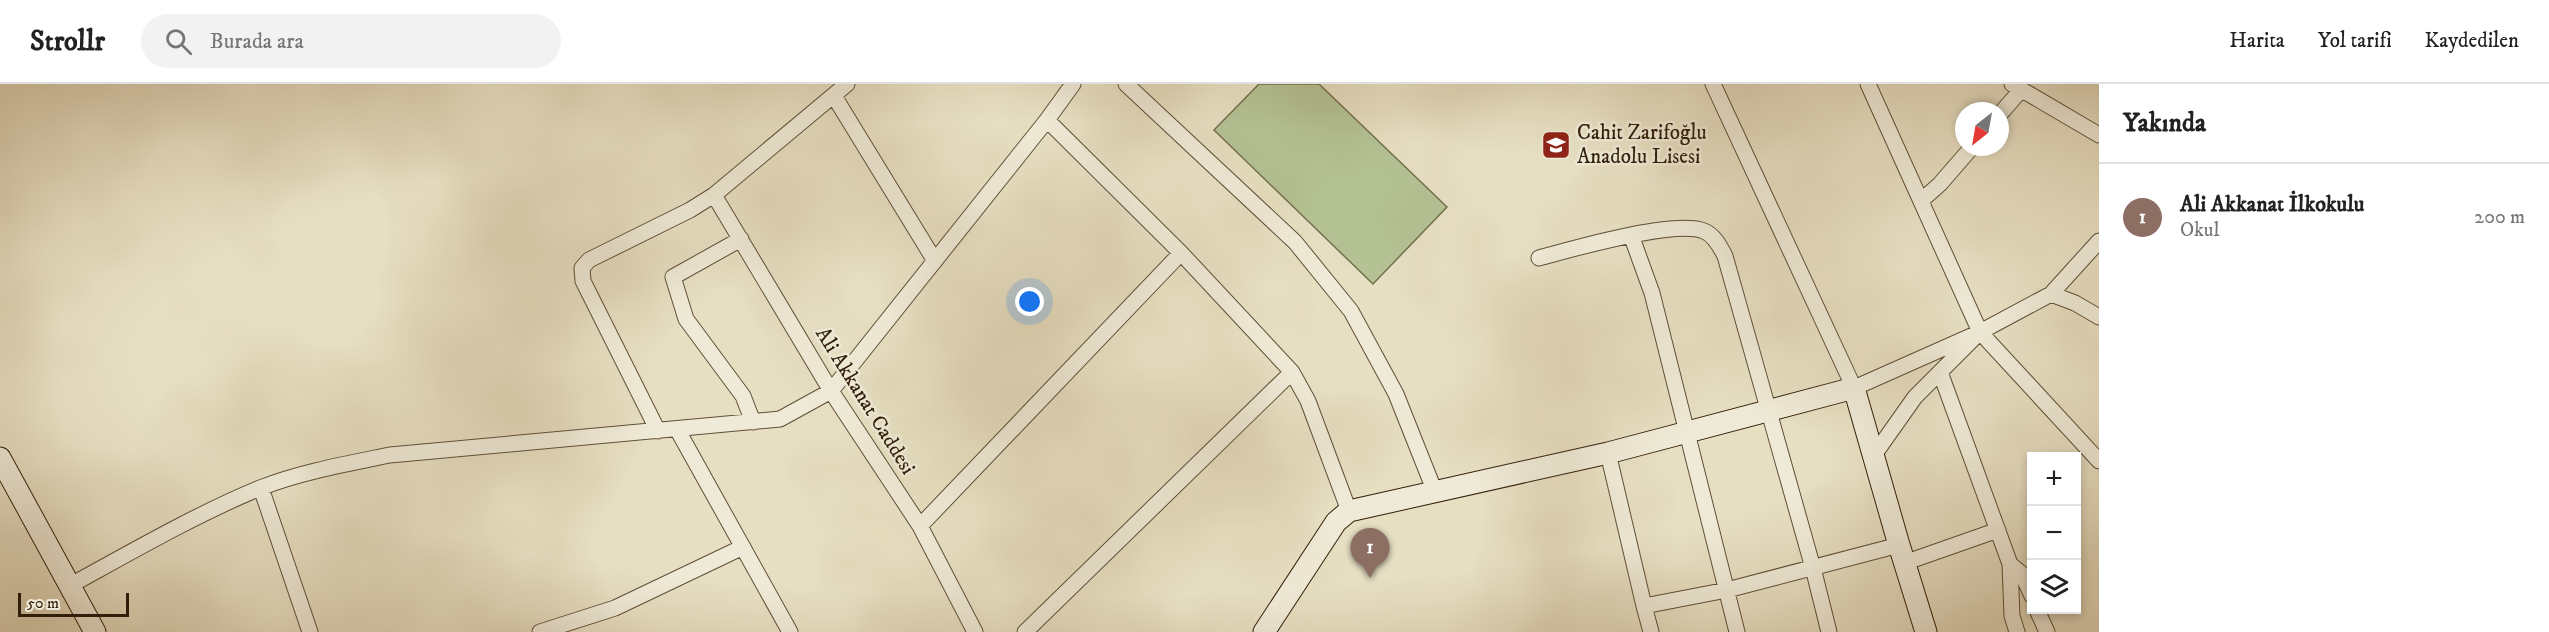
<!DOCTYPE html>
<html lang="tr">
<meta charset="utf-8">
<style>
body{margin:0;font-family:"IM FELL DW Pica",serif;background:#f2f2f2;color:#222}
.controls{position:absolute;right:18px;bottom:18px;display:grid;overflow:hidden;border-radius:0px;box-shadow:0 3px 9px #0003}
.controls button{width:54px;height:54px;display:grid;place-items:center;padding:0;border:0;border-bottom:2px solid #e0e0e0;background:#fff;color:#222;font:30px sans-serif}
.compass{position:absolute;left:1955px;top:18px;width:54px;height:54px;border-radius:50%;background:#fff;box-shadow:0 3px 9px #0003;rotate:211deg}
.scale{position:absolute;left:18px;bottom:15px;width:111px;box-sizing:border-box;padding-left:6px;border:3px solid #321f09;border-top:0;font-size:16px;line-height:21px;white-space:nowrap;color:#321f09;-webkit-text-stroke:4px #efead7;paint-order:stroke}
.you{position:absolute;left:1030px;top:218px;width:21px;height:21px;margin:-15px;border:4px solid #fff;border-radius:50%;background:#1a73e8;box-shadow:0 0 0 9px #1a73e833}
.badge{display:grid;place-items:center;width:39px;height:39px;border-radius:50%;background:#1a73e8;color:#fff;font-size:20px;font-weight:700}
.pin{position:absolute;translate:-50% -50px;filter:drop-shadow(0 2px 3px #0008)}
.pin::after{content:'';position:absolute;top:32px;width:21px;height:18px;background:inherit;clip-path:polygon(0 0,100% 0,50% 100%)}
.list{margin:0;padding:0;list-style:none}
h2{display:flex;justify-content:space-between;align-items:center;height:78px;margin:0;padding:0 24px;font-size:26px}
h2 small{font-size:20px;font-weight:400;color:#767676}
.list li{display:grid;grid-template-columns:39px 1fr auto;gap:18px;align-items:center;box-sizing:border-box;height:108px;padding:0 24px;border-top:2px solid #e0e0e0}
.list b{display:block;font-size:22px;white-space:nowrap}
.list p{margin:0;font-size:20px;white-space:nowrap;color:#767676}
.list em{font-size:20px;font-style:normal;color:#767676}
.icon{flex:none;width:33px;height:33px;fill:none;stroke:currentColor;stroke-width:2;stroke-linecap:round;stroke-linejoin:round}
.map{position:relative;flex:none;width:2099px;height:548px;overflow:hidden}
header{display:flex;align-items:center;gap:36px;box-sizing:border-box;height:84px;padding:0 30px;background:#fff;border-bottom:2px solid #e0e0e0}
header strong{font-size:28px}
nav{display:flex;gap:33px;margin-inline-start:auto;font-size:21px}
.search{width:420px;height:54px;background:#f2f2f2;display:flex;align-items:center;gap:15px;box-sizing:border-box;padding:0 21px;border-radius:33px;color:#767676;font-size:22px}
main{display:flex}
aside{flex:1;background:#fff}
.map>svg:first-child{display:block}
.green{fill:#b4c294;stroke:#73704e;stroke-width:1.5}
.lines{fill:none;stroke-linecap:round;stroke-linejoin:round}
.street-casing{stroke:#5f4f37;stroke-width:17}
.secondary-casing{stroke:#321f09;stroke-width:23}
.street{stroke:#efead7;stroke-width:15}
.secondary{stroke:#efead7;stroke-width:21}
.labels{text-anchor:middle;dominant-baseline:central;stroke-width:5;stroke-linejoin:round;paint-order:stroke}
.poi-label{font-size:21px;fill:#321f09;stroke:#efead7;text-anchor:start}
.street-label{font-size:21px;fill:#321f09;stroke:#efead7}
</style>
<header>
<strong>Strollr</strong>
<div class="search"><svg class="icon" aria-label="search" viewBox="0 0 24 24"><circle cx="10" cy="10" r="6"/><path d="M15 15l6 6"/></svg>Burada ara</div>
<nav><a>Harita</a><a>Yol tarifi</a><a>Kaydedilen</a></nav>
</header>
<main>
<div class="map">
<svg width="2099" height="548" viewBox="0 0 2099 548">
<rect width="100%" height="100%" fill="#e7dfc2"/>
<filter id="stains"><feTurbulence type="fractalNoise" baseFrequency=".00333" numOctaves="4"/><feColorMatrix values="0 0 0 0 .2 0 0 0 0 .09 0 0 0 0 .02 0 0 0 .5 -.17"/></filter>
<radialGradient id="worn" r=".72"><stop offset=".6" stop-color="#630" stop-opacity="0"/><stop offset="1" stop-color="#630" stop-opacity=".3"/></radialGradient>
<path class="green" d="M 1259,0 L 1319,0 L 1447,123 L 1373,200 L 1214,46 Z"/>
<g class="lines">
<g class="street-casing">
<path id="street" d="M 1126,0 L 1295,158 L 1351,227 L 1396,310 L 1435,408
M 1713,0 L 1854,304 L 1980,248
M 1868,0 L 1980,248 L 2099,377
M 2012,0 L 2099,51
M 834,12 L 935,177
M 2000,30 L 2021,6
M 1047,36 L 1181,169 L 1292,288 L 1308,317 L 1349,427
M 714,111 L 831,307 L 920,442 L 975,548
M 1922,116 L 1940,100 L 1972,63
M 1631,151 L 1652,209 L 1737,548
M 741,155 L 673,193 L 686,235 L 743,312 L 753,338
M 1539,174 C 1572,165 1675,135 1704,147 C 1714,151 1720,162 1725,172 L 1813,484 L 1829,548
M 2051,210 L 2075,219 L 2099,233
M 1940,288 L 2010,480 L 2012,532 L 2017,548
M 677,345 L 790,548
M 658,347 L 583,197 L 582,184 L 589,176 L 690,126 L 714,111 L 847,0
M 1608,369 L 1644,522 L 1727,506 L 1899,461
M 1874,371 L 1915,313 L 1980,248 L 2051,210 L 2099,157
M 261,404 L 310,548
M 920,442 L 1181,169
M 1904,479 L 1998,446
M 2010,480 L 2022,490 L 2032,512
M 71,501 C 133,467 195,431 260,404 C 301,388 346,380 390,371 L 780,335 L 831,307 L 1047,36 L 1073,0
M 1644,522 L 1651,548
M 2037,526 L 2047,548
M 540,548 L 615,524 L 743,463
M 1025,548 L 1292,288"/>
</g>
<g class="secondary-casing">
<path id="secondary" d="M 0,374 L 95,548
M 1264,548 L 1336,438 L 1349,427 L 1608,369 L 1854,304 L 1899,461 L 1926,548"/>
</g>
<use href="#street" class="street"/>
<use href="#secondary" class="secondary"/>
</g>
<defs>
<g id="school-square" transform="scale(1.5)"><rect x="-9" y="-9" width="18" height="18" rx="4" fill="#8f2418" stroke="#efead7"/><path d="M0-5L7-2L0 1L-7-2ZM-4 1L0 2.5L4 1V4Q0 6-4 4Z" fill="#fff"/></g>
</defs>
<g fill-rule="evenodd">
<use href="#school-square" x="1556" y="61"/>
</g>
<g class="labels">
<g class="poi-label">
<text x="1577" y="49">Cahit Zarifoğlu<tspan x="1577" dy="24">Anadolu Lisesi</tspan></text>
</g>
<g class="street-label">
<text transform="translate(865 317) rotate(58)">Ali Akkanat Caddesi</text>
</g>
</g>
<rect width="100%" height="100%" filter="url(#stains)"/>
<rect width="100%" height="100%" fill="url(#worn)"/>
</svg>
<div class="controls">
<button>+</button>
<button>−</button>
<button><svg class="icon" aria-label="layers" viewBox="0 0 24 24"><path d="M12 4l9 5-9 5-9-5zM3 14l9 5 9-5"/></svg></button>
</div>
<svg class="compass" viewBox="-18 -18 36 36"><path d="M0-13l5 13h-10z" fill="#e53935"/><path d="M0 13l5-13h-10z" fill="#767676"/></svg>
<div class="scale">50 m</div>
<div class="you"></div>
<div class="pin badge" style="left:1370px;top:494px;background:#8d6e63">1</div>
</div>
<aside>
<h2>Yakında<small></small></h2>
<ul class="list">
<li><span class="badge" style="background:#8d6e63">1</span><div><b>Ali Akkanat İlkokulu</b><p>Okul</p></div><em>200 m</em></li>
</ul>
</aside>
</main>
